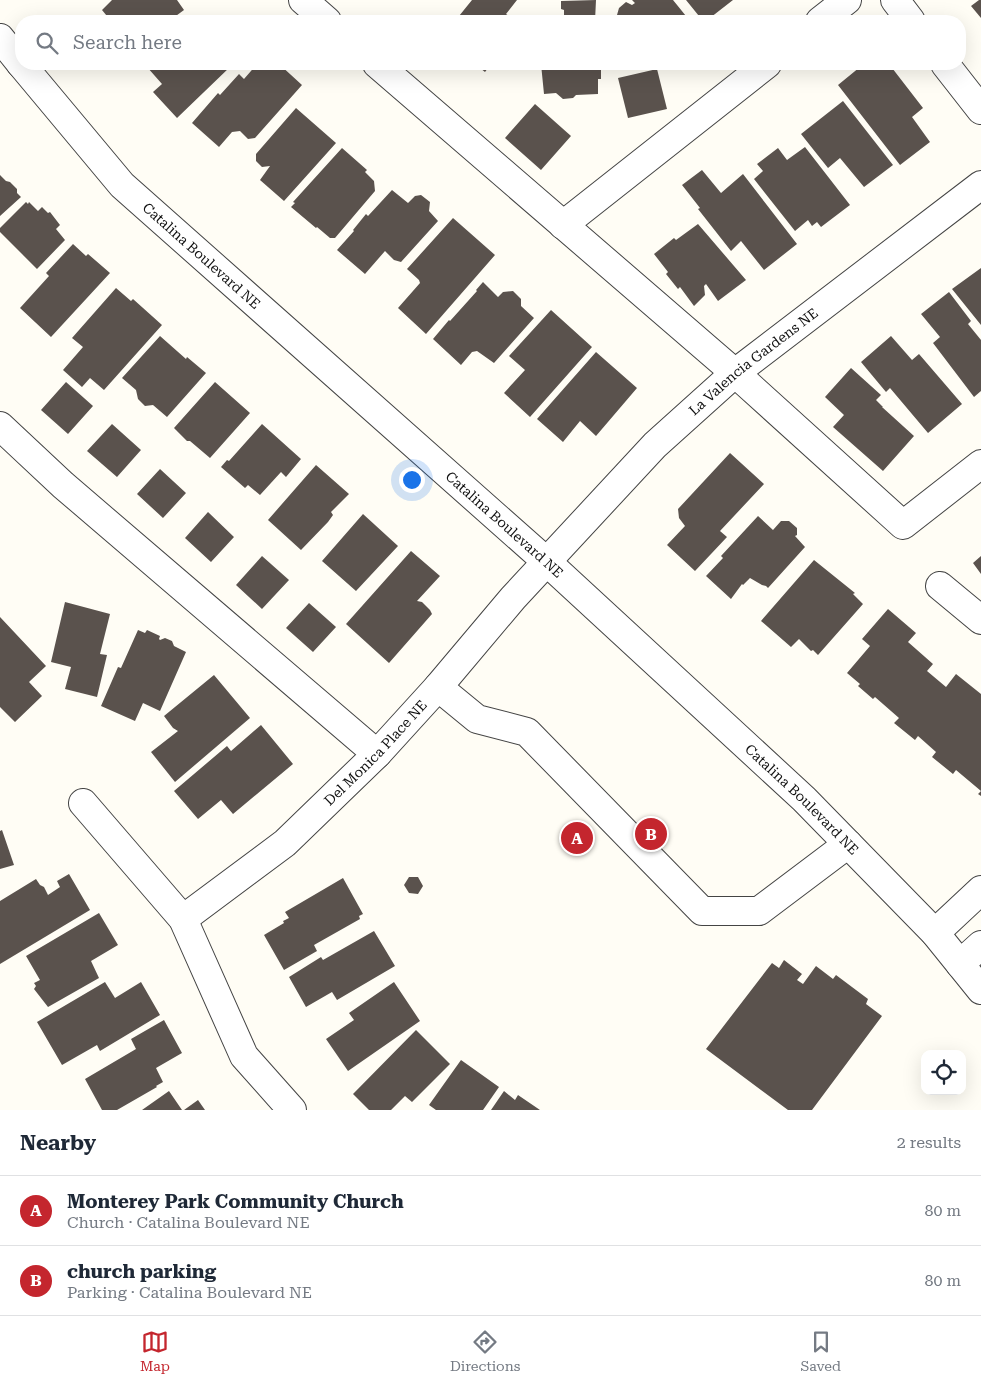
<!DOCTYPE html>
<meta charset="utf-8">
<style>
body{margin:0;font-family:"Roboto Serif",serif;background:#f2f2f3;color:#1f2937}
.controls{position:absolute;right:15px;bottom:15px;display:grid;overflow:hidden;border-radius:10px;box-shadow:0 5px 20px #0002}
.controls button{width:45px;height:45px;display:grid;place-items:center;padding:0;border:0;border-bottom:1px solid #e0e1e3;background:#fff;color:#1f2937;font:25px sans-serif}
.you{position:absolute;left:411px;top:479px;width:18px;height:18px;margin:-12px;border:4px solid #fff;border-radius:50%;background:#1a73e8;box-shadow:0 0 0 8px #1a73e833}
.badge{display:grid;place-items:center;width:32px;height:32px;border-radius:50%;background:#c4262e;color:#fff;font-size:16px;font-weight:700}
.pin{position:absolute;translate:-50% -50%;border:2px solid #fff;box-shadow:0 1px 5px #0006}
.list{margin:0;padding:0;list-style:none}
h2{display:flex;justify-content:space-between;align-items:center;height:65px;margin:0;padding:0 20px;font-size:21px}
h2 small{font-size:16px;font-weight:400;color:#747a83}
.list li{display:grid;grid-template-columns:32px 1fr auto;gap:15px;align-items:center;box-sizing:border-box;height:70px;padding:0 20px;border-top:1px solid #e0e1e3}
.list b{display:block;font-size:19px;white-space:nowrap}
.list p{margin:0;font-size:16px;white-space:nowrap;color:#747a83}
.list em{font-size:16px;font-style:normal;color:#747a83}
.icon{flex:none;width:28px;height:28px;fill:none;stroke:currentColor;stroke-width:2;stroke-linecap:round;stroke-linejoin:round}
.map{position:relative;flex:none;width:981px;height:1110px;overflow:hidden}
.search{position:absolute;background:#fff;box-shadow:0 5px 20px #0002;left:15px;right:15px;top:15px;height:55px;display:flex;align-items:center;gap:12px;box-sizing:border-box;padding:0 18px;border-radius:20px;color:#747a83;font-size:19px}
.sheet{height:205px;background:#fff}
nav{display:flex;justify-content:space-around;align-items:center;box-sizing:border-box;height:70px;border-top:1px solid #e0e1e3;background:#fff;font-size:14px;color:#747a83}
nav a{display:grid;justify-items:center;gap:2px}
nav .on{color:#c4262e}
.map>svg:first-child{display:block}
.building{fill:#5a524d}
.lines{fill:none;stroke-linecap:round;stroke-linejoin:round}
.minor-casing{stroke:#444;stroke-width:30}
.minor{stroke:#fff;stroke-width:28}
.labels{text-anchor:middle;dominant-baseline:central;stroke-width:5;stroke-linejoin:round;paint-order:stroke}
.street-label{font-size:14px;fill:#111;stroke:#fff}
</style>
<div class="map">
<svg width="981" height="1110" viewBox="0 0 981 1110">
<rect width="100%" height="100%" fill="#fffdf5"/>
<path class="building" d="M 112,0 L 177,0 L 184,10 L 169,21 L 111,21 L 102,10 Z
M 472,0 L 517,0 L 506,14 L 516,21 L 455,21 Z
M 596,0 L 595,21 L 564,21 L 564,10 L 561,9 L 561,1 Z
M 632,0 L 673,0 L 690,21 L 622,21 L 617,15 L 619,8 L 626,2 L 632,5 L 635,3 Z
M 686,0 L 733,0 L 706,21 L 703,21 Z
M 979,0 L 981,0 L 981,18 L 971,6 Z
M 150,64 L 227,64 L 230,67 L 177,118 L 153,92 L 162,84 L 147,67 Z
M 257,64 L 279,64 L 302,85 L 255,138 L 248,139 L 240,131 L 232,132 L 219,147 L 192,123 L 218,93 L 220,95 L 239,74 L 244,79 Z
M 475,64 L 491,64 L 485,72 Z
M 541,64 L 601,64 L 601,79 L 598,79 L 598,94 L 576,95 L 573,98 L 563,99 L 556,93 L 544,94 Z
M 868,64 L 889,64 L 923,108 L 912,117 L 930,142 L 900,165 L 838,85 L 860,67 L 861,69 Z
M 657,69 L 667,109 L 628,118 L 618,78 Z
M 843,101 L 893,165 L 864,187 L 840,158 L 828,168 L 801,134 Z
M 535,104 L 571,136 L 541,170 L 505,138 Z
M 296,108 L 336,143 L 284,201 L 260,180 L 270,166 L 262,167 L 256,161 L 256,154 Z
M 805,147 L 850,205 L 821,227 L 817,222 L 812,226 L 808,220 L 795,231 L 754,179 L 763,171 L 757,164 L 778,148 L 787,160 Z
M 342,148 L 367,170 L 365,172 L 374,181 L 375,191 L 335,238 L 330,238 L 317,227 L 316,228 L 291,207 L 295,203 L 293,202 Z
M 702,170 L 721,193 L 743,174 L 797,244 L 764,270 L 741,241 L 731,251 L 698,209 L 700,208 L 682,185 Z
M 0,175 L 6,181 L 10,182 L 17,189 L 17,193 L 21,197 L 0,216 Z
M 392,190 L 408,203 L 415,196 L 421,195 L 430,202 L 429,211 L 438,221 L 401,262 L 394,260 L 385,251 L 365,274 L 337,250 L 354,231 L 353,230 L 366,214 L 368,216 Z
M 26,202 L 28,204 L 29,202 L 38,211 L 42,207 L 48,213 L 50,212 L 60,225 L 56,229 L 65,240 L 37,269 L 0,232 L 0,228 Z
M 453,218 L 495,255 L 426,334 L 398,308 L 420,283 L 419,280 L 407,269 Z
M 698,224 L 746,280 L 718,301 L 706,284 L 704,286 L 705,295 L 694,306 L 680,287 L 678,289 L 666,274 L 668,272 L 654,254 L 674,238 L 676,240 Z
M 73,244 L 86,256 L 88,254 L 110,273 L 51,337 L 20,308 L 49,276 L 46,273 Z
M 981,268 L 981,325 L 952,289 Z
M 483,282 L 498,297 L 503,292 L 513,291 L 521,299 L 521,306 L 534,318 L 494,363 L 477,351 L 472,352 L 461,365 L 433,339 L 449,320 L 450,321 L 477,291 L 476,290 Z
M 116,288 L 131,301 L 133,299 L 162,325 L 104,390 L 90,378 L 82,387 L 63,370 L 83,347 L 72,338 Z
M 949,292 L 971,321 L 968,324 L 981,340 L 981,391 L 974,397 L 933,343 L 940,337 L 921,314 Z
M 551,310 L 592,347 L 530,417 L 504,393 L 525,370 L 509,356 Z
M 160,336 L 186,359 L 187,357 L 206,373 L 167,417 L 153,405 L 145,406 L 138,399 L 136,390 L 122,378 Z
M 891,336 L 912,360 L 919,354 L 962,404 L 928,433 L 890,388 L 886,392 L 861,362 Z
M 596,352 L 637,388 L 596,436 L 580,421 L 563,442 L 537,419 Z
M 851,368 L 881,395 L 876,400 L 883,407 L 882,407 L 914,436 L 883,471 L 833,427 L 844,415 L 825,397 Z
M 66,382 L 93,406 L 68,434 L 41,410 Z
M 215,382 L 250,413 L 210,458 L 190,441 L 187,441 L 174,428 Z
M 112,424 L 141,450 L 117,477 L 87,451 Z
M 262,424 L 301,459 L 286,477 L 281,472 L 260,495 L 248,485 L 245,488 L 221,467 L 227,460 L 229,461 Z
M 730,453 L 764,484 L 720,531 L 727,537 L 695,571 L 667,545 L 685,526 L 679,518 L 678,509 Z
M 316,465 L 349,494 L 331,512 L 333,515 L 328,522 L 301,550 L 268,520 Z
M 160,469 L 186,493 L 163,518 L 137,494 Z
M 208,512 L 234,537 L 211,562 L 185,538 Z
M 363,514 L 398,546 L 356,591 L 322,561 Z
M 758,516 L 773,530 L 781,521 L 789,521 L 797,528 L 797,535 L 795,536 L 805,547 L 768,588 L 766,586 L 762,585 L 750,578 L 743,585 L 742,584 L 731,599 L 706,576 L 723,558 L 721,556 Z
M 411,551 L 440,576 L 417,601 L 422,602 L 430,610 L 432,614 L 389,663 L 346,624 Z
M 262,556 L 289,580 L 262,609 L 236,585 Z
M 981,556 L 981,574 L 973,563 Z
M 814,560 L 855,593 L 853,594 L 863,604 L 818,655 L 813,650 L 811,651 L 799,639 L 791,647 L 761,621 Z
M 65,602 L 110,614 L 100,654 L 107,655 L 97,697 L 65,689 L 71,667 L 51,662 Z
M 309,603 L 336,627 L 313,652 L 286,628 Z
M 888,609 L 916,633 L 908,642 L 933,664 L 927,671 L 946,687 L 956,674 L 981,694 L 981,796 L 978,794 L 981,791 L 956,770 L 953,774 L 932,757 L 936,752 L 918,736 L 915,740 L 894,723 L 899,718 L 875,697 L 873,699 L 858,686 L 860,684 L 847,673 L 870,646 L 862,639 Z
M 0,617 L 46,666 L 29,682 L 42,696 L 15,722 L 0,707 Z
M 138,630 L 145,633 L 147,630 L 160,636 L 159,639 L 160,640 L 165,638 L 172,641 L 174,646 L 186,652 L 160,711 L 143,703 L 135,721 L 101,706 L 118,667 L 121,668 Z
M 214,675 L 250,718 L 175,782 L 151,752 L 178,731 L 173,728 L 164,716 Z
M 261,725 L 293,764 L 233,814 L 221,800 L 198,819 L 174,791 L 227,746 L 231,751 Z
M 2,830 L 14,865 L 0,869 L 0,831 Z
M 69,874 L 90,910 L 0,964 L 0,901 L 36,879 L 40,885 L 44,887 L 48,895 L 60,887 L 57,881 Z
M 409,877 L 418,877 L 423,886 L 418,894 L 409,893 L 404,885 Z
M 343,878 L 363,914 L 359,916 L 360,919 L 314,945 L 317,951 L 284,970 L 264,935 L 284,923 L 283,921 L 289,918 L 285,912 Z
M 99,913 L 118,945 L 91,961 L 99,978 L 48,1007 L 34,989 L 36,986 L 34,983 L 40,980 L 26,956 Z
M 374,931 L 395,966 L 337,1000 L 332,992 L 306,1007 L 289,977 L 321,957 L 323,960 Z
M 784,960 L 802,974 L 797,980 L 803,984 L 816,966 L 833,979 L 836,975 L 868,999 L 866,1004 L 882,1016 L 812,1110 L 788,1110 L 706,1049 L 772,963 L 779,968 Z
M 105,982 L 115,998 L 141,982 L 160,1015 L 100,1051 L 97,1045 L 62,1065 L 37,1022 Z
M 394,982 L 420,1021 L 348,1071 L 326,1039 L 354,1020 L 349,1013 Z
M 164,1020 L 182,1053 L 156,1068 L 163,1082 L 156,1086 L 157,1087 L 117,1110 L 102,1110 L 85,1079 L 136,1049 L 131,1039 Z
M 416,1030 L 450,1064 L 412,1102 L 405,1096 L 391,1110 L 369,1110 L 353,1094 Z
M 461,1060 L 499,1087 L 483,1110 L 436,1110 L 429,1105 Z
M 169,1091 L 182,1110 L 142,1110 Z
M 504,1091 L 515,1100 L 518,1095 L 540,1110 L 491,1110 Z
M 198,1100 L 205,1110 L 184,1110 Z"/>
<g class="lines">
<g class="minor-casing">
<g id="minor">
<path d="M 303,0 L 327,21"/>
<path d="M 895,0 L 911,21"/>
<path d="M 820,21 L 847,0"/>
<path d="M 0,38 L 21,64"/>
<path id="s1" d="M 21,64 L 122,185 L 547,562 L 804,799 L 935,933 L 981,990"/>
<path d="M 377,64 L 735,373 L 903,525 L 981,464"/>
<path d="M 945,64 L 981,110"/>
<path d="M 563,225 L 767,64"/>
<path d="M 0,426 L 63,485 L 377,754"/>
<path d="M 940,586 L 981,620"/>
<path d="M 438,687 L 477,719 L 527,732 L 702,911 L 759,911 L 848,844"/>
<path d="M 83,803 L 183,919 L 244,1056 L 292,1110"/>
<path id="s2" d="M 183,919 L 285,843 L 377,754 L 438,687 L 513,598 L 655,445 L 735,373 L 981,185"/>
<path d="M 935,933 L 981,890"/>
<path d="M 960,964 L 981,945"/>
</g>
</g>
<use href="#minor" class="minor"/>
</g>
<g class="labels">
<g class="street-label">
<text stroke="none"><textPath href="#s1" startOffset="264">Catalina Boulevard NE</textPath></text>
<text stroke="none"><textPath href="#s2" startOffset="800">La Valencia Gardens NE</textPath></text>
<text stroke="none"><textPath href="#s1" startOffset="669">Catalina Boulevard NE</textPath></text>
<text stroke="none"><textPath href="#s2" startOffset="255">Del Monica Place NE</textPath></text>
<text stroke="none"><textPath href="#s1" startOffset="1074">Catalina Boulevard NE</textPath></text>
</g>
</g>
</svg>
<div class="controls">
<button><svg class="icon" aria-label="locate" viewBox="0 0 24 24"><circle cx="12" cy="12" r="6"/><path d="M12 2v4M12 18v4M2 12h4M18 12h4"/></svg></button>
</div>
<div class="you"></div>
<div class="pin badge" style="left:577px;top:838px">A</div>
<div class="pin badge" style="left:651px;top:834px">B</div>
<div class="search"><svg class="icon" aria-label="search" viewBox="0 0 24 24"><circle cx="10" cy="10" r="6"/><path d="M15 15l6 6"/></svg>Search here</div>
</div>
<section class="sheet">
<h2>Nearby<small>2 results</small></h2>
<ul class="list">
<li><span class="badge">A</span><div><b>Monterey Park Community Church</b><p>Church · Catalina Boulevard NE</p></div><em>80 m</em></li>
<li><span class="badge">B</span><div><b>church parking</b><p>Parking · Catalina Boulevard NE</p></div><em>80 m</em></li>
</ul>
</section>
<nav>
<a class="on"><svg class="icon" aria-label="map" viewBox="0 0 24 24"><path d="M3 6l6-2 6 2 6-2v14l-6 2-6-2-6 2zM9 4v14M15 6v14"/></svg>Map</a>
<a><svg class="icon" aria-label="directions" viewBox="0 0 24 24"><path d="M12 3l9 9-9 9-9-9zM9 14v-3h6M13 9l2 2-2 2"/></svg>Directions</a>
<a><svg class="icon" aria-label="saved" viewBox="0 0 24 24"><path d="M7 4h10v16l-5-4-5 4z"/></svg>Saved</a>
</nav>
